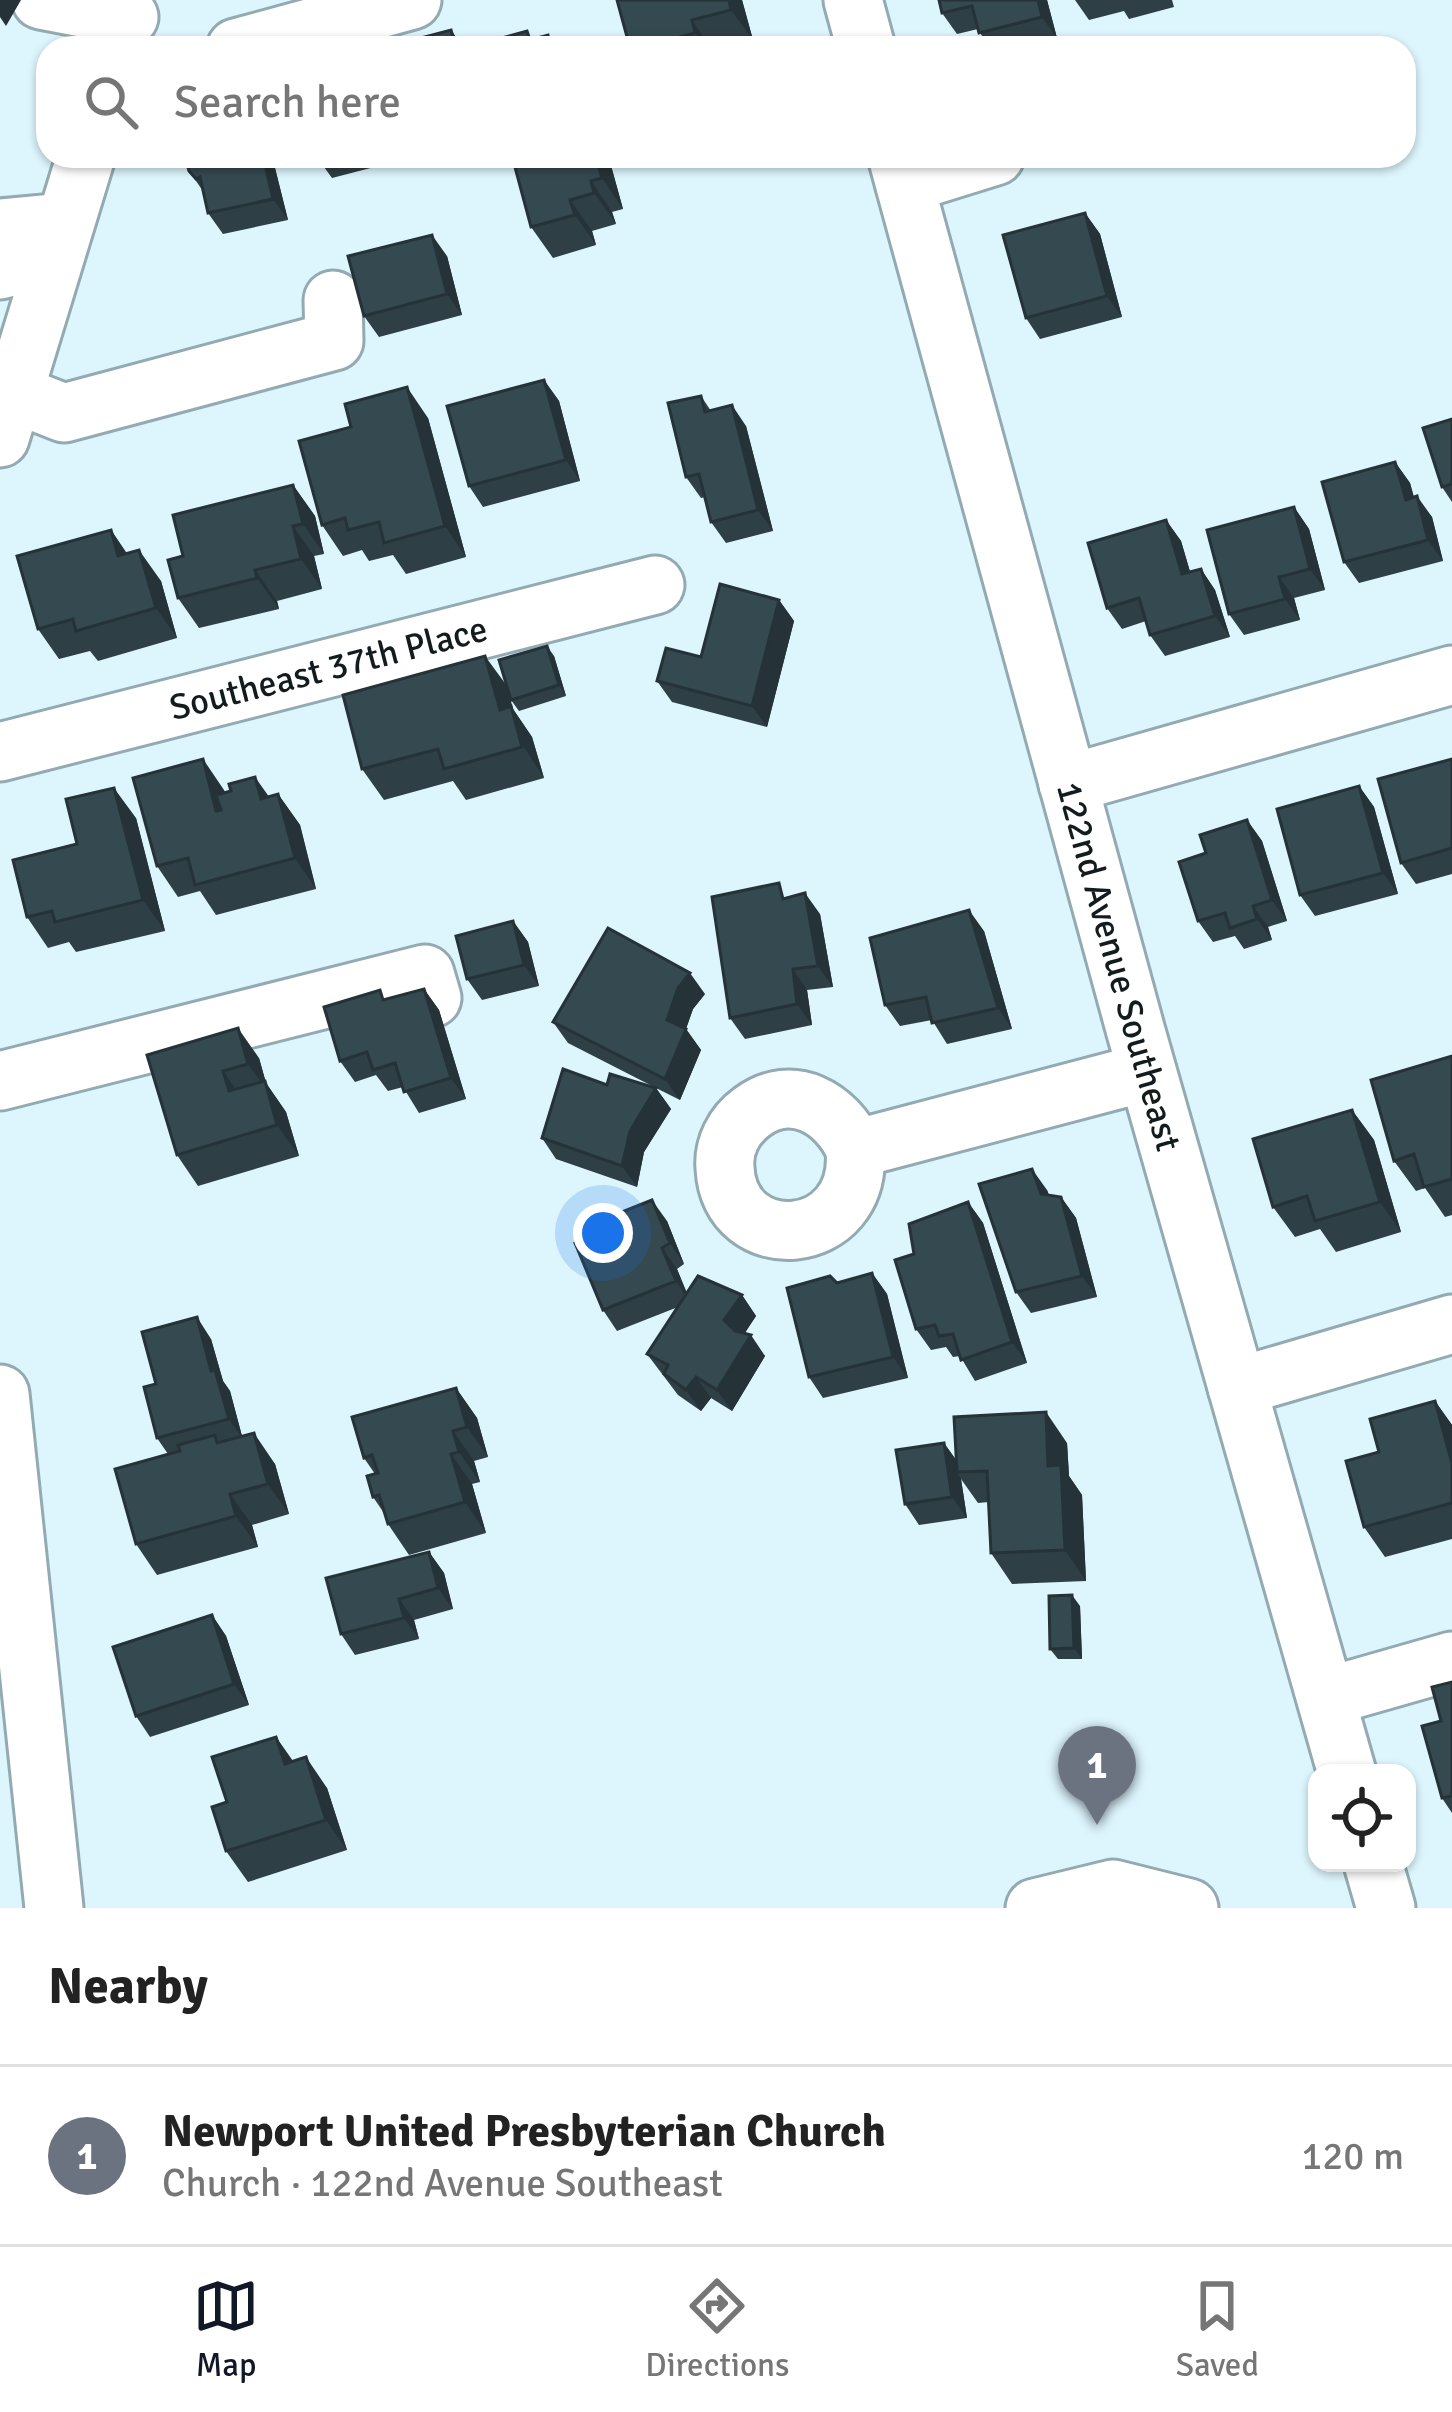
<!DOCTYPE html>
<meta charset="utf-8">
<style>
body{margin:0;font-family:Signika,sans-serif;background:#f2f2f2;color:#222}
.controls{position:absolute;right:36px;bottom:36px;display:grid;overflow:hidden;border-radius:24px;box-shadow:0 3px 9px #0004}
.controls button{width:108px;height:108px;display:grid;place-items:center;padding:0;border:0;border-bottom:3px solid #e0e0e0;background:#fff;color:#222;font:60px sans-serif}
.you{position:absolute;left:603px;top:1233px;width:42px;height:42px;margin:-30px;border:9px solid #fff;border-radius:50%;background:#1a73e8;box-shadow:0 0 0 18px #1a73e833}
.badge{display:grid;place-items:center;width:78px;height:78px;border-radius:50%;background:#111827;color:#fff;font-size:39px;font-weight:700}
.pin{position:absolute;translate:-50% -99px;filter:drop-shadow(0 3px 6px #0008)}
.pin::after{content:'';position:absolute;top:63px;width:42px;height:36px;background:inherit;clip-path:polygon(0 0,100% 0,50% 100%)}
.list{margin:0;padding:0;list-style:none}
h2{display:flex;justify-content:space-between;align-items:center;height:156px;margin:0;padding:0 48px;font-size:51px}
h2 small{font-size:39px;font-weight:400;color:#767676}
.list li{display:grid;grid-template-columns:78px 1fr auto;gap:36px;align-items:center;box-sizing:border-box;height:180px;padding:0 48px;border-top:3px solid #e0e0e0}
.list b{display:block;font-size:45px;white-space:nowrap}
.list p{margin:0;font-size:39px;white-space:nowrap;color:#767676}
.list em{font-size:39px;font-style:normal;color:#767676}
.icon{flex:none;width:66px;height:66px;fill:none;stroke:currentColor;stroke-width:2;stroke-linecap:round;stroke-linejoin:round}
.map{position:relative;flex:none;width:1452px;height:1908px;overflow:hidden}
.search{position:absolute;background:#fff;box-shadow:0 3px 9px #0004;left:36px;right:36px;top:36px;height:132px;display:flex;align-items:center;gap:30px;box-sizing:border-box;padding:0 42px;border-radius:36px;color:#767676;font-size:45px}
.sheet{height:336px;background:#fff}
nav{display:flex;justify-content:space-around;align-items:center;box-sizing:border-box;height:168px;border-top:3px solid #e0e0e0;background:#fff;font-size:33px;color:#767676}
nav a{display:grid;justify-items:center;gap:6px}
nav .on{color:#111827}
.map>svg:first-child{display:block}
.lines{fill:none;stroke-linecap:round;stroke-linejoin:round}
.minor-casing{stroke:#94aab2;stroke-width:63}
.minor{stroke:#fff;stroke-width:57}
.wall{fill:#2e3f45}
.shaded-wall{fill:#253338}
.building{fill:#354950;stroke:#253338;stroke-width:3}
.labels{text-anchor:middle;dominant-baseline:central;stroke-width:12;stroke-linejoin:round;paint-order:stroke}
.street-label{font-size:36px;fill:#121b1e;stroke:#ddf5fd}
</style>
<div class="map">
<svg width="1452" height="1908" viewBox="0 0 1452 1908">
<rect width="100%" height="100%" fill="#ddf5fd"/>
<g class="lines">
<g class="minor-casing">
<g id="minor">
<path d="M 41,0 L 129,17"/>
<path d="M 853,0 L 866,48"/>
<path d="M 236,48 L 412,0"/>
<path id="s1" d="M 897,156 L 1136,1032 L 1347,1773"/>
<path d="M 905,184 L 995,156"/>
<path d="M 0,228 L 65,222"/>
<path d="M 0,270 L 55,256"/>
<path d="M 13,393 L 64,413 L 334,341 L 333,300"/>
<path d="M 0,438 L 86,156"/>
<path id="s2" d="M 0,752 L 655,585"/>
<path d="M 1068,784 L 1452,675"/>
<path d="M 0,1081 L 425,974 L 432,998"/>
<path d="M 855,1149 C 837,1108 792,1082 752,1112 C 734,1125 723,1146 725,1168 C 729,1258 864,1250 855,1149 L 1147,1072"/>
<path d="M 1237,1387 L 1452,1324"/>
<path d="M 0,1394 L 54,1908"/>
<path d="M 1326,1697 L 1452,1661"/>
<path d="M 1373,1863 L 1386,1908"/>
<path d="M 1035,1908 L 1113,1889 L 1189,1908"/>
</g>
</g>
<use href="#minor" class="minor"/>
</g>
<path class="wall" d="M 617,0 L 742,0 L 753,40 L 724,48 L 630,48 Z
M 939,0 L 1047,0 L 1057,38 L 1017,48 L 989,48 L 978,29 L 957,34 L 942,13 Z
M 1075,0 L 1172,0 L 1174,7 L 1129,19 L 1124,11 L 1089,20 Z
M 272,156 L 288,220 L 223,234 L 208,213 L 203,191 L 189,171 Z
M 316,156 L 417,156 L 332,178 Z
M 512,156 L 614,156 L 615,161 L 610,162 L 623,209 L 612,212 L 616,224 L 592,231 L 596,245 L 553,258 L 531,227 Z
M 1085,213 L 1100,234 L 1122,317 L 1040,339 L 1026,318 Z
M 447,256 L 462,315 L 379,337 L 364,316 Z
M 544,380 L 559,401 L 580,481 L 483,507 L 469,486 Z
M 701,396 L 711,411 L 746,426 L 773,531 L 726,543 L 711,522 L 705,497 L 701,498 L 686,477 Z
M 428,418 L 466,557 L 406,574 L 393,555 L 369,561 L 362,550 L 343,556 L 322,525 Z
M 1452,419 L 1452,502 L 1442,487 Z
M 1395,462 L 1410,483 L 1414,497 L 1432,517 L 1443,561 L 1359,583 L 1344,562 Z
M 293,485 L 315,516 L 324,554 L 314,556 L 322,589 L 277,601 L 279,609 L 199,628 L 178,598 L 183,556 Z
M 1294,507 L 1309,529 L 1325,590 L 1294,598 L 1300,620 L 1244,635 L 1229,614 Z
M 1166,520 L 1181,541 L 1190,572 L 1201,569 L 1215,590 L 1230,637 L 1165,656 L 1150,635 L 1146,621 L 1122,629 L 1107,608 Z
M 111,530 L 127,554 L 161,581 L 177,638 L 98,661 L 90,651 L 59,659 L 38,629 Z
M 779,600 L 794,621 L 767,727 L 672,702 L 657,681 L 701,657 Z
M 554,656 L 566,696 L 519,711 L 511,700 Z
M 513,709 L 532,737 L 544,778 L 466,800 L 453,781 L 384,800 L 362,769 Z
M 1452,759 L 1452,874 L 1416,884 L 1401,863 Z
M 1359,786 L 1374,807 L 1398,894 L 1315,916 L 1300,895 Z
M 224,790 L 225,793 L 269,797 L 278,794 L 300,825 L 316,889 L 216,915 L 200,891 L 178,897 L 157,866 Z
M 136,818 L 165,931 L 76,952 L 69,942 L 48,948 L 27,917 L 77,844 Z
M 1247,820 L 1262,841 L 1287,921 L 1268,927 L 1272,940 L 1244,949 L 1235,936 L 1213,942 L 1198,921 L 1206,853 Z
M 820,914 L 833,987 L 807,990 L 812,1025 L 745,1039 L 730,1018 Z
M 513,921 L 528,942 L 539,986 L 482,1000 L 467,979 Z
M 984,931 L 1012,1029 L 947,1044 L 932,1020 L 900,1026 L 885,1005 Z
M 424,989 L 439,1010 L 466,1099 L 419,1113 L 403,1087 L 388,1091 L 376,1075 L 355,1082 L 340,1061 L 387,999 Z
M 705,994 L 693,1009 L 686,1029 L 701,1050 L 680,1100 L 656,1088 L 671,1109 L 644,1152 L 637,1187 L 556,1159 L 542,1138 L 607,1085 L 656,1088 L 568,1043 L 553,1022 Z
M 147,1055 L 259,1058 L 266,1083 L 286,1112 L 299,1156 L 198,1186 L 177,1155 Z
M 1452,1056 L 1452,1215 L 1445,1217 L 1425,1188 L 1416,1191 L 1394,1161 Z
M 1352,1110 L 1374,1140 L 1401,1232 L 1336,1252 L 1320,1229 L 1295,1237 L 1273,1207 Z
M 1047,1190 L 1049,1195 L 1061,1197 L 1076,1218 L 1097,1297 L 1031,1313 L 1016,1292 Z
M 968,1202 L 983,1223 L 1027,1363 L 975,1381 L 960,1356 L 953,1357 L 946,1347 L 931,1350 L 916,1329 L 914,1254 Z
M 667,1221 L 684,1264 L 677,1269 L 687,1293 L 742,1295 L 756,1316 L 745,1333 L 765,1356 L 732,1411 L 711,1398 L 701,1411 L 678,1395 L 647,1354 L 678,1307 L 617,1331 L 603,1310 Z
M 872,1273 L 887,1294 L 908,1378 L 823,1398 L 809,1377 L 837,1283 Z
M 211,1339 L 223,1381 L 230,1391 L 242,1436 L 275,1464 L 289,1514 L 252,1525 L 258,1547 L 157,1575 L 136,1544 L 168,1454 L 157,1438 L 156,1384 Z
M 456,1388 L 477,1418 L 488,1457 L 474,1461 L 480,1482 L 472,1484 L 486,1533 L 409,1555 L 388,1524 L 384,1513 L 373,1497 L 375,1474 L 364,1458 Z
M 1435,1401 L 1452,1425 L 1452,1539 L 1385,1557 L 1364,1527 L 1379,1452 Z
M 944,1443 L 956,1460 L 1067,1443 L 1069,1476 L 1082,1495 L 1086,1581 L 1012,1584 L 991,1553 L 989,1502 L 978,1503 L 961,1479 L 967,1518 L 919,1525 L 905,1504 Z
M 429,1552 L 444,1573 L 453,1609 L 414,1620 L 419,1639 L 355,1655 L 341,1634 Z
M 1080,1606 L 1082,1659 L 1058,1659 L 1050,1649 Z
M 212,1615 L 226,1636 L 249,1705 L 150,1737 L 136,1716 Z
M 1452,1682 L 1452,1813 L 1442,1798 L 1441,1721 Z
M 276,1737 L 293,1761 L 327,1788 L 347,1850 L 248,1882 L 226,1851 L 227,1802 Z"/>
<path class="shaded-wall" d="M 0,0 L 21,0 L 6,26 L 0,17 Z
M 729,0 L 742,0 L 753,40 L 731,10 Z
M 1038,0 L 1047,0 L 1057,38 L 1042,17 Z
M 692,20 L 711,48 L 706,48 L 695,33 Z
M 451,30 L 464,48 L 456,48 Z
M 263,156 L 272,156 L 288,220 L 273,199 Z
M 596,156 L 606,156 L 610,162 L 623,209 L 602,178 Z
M 591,181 L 612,212 L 616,224 L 594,193 Z
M 570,200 L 592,231 L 596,245 L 575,215 Z
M 1085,213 L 1100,234 L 1122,317 L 1107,296 Z
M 432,235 L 447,256 L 462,315 L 447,294 Z
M 544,380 L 559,401 L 580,481 L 566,460 Z
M 407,387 L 428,418 L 466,557 L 445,526 Z
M 732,405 L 746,426 L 773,531 L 758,510 Z
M 1395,462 L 1410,483 L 1420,521 L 1406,500 Z
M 293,485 L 315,516 L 324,554 L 303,524 Z
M 1417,496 L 1432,517 L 1443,561 L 1428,540 Z
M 1294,507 L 1309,529 L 1325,590 L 1310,569 Z
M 1166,520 L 1181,541 L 1197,595 L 1182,574 Z
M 293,526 L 314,556 L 322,589 L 301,559 Z
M 111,530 L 132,561 L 118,556 Z
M 139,550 L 161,581 L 177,638 L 156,608 Z
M 1201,569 L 1215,590 L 1230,637 L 1215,616 Z
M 255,570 L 277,601 L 279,609 L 257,578 Z
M 1279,577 L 1294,598 L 1300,620 L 1285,599 Z
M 779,600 L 794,621 L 767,727 L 752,706 Z
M 547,646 L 554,656 L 566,696 L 559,685 Z
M 485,656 L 507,686 L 513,709 L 532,737 L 544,778 L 500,710 Z
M 203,759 L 224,790 L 237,842 L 216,811 Z
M 255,777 L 277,808 L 261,799 Z
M 1359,786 L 1374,807 L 1398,894 L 1383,873 Z
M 114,788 L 136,818 L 165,931 L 143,900 Z
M 278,794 L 300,825 L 316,889 L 295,858 Z
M 1247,820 L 1262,841 L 1287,921 L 1272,900 Z
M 805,893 L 820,914 L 833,987 L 818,966 Z
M 1253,906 L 1268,927 L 1272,940 L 1257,919 Z
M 969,910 L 984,931 L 1012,1029 L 998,1008 Z
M 513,921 L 528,942 L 539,986 L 524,965 Z
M 793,969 L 807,990 L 812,1025 L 797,1004 Z
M 690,973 L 705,994 L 693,1009 L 683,1037 L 686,1029 L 701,1050 L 680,1100 L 665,1079 L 667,1020 L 678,988 Z
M 424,989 L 439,1010 L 466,1099 L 451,1078 Z
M 238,1028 L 259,1058 L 266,1083 L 286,1112 L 299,1156 L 277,1125 L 268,1092 L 248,1064 Z
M 223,1071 L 244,1102 L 229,1091 Z
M 656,1088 L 671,1109 L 644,1152 L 637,1187 L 622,1166 L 630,1131 Z
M 1352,1110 L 1374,1140 L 1401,1232 L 1380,1202 Z
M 1032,1169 L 1047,1190 L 1056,1215 L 1041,1194 Z
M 1061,1197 L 1076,1218 L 1097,1297 L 1082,1276 Z
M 652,1200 L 667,1221 L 684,1264 L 670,1243 Z
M 968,1202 L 983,1223 L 1027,1363 L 1012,1342 Z
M 662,1248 L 677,1269 L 690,1302 L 676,1281 Z
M 872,1273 L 887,1294 L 908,1378 L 893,1357 Z
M 742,1295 L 756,1316 L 739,1341 L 724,1320 Z
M 197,1317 L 211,1339 L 223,1381 L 230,1391 L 243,1440 L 229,1419 L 211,1371 Z
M 751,1335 L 765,1356 L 732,1411 L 717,1390 Z
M 696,1377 L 711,1398 L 701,1411 L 686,1390 Z
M 456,1388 L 477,1418 L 488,1457 L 467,1427 Z
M 1435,1401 L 1452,1425 L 1452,1463 Z
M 1046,1412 L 1067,1443 L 1069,1476 L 1082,1495 L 1086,1581 L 1065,1550 L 1048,1466 Z
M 453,1431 L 474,1461 L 480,1482 L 459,1452 Z
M 254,1433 L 275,1464 L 289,1514 L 268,1484 Z
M 944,1443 L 959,1464 L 957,1472 L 961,1479 L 967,1518 L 952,1497 Z
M 451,1454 L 472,1484 L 486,1533 L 465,1502 Z
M 230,1494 L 252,1525 L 258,1547 L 236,1516 Z
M 429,1552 L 444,1573 L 453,1609 L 438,1588 Z
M 1072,1595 L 1080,1606 L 1082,1659 L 1074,1648 Z
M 399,1599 L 414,1620 L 419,1639 L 404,1618 Z
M 212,1615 L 226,1636 L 249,1705 L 234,1684 Z
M 276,1737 L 297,1768 L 285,1764 Z
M 306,1757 L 327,1788 L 347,1850 L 326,1820 Z"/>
<path class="building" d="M 617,0 L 729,0 L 731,10 L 692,20 L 695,33 L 638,48 L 630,48 Z
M 939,0 L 1038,0 L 1042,17 L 979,33 L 972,6 L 942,13 Z
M 451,30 L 456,48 L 383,48 Z
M 527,31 L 530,40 L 548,35 L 551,48 L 482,48 L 480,44 Z
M 185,156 L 263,156 L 273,199 L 208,213 L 200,177 L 196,179 L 189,171 Z
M 512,156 L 596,156 L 602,178 L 591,181 L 594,193 L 570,200 L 575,215 L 531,227 Z
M 1085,213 L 1107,296 L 1026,318 L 1003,235 Z
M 432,235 L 447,294 L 364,316 L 348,256 Z
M 544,380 L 566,460 L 469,486 L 447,406 Z
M 407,387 L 445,526 L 384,543 L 379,522 L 348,530 L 345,518 L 322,525 L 299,441 L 351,427 L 345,404 Z
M 701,396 L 705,412 L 732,405 L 758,510 L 711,522 L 699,474 L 686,477 L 668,403 Z
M 1452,419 L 1452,484 L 1442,487 L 1423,428 Z
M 1395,462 L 1406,500 L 1417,496 L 1428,540 L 1344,562 L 1322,482 Z
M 293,485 L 303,524 L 293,526 L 301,559 L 255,570 L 257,578 L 178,598 L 168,560 L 183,556 L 173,515 Z
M 1294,507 L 1310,569 L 1279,577 L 1285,599 L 1229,614 L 1207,530 Z
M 1166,520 L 1182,574 L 1201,569 L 1215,616 L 1150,635 L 1139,598 L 1107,608 L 1088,543 Z
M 111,530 L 118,556 L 139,550 L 156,608 L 76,631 L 73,619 L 38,629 L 17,556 Z
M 720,584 L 779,600 L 752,706 L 657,681 L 666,648 L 701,657 Z
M 547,646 L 559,685 L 511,700 L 499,660 Z
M 485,656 L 500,710 L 511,706 L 522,747 L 444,769 L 438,749 L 362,769 L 343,695 Z
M 203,759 L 216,811 L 221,810 L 216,795 L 231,791 L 229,784 L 255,777 L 261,799 L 278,794 L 295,858 L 195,885 L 188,858 L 157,866 L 133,778 Z
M 1452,759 L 1452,848 L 1401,863 L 1378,779 Z
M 1359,786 L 1383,873 L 1300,895 L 1277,809 Z
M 114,788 L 143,900 L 55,922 L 52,911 L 27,917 L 13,860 L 77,844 L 66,799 Z
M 1247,820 L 1272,900 L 1253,906 L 1257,919 L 1230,928 L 1225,913 L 1198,921 L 1179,862 L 1206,853 L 1200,835 Z
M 779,883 L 783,899 L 805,893 L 818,966 L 793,969 L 797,1004 L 730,1018 L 712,897 Z
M 969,910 L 998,1008 L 932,1023 L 926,997 L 885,1005 L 870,938 Z
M 513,921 L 524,965 L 467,979 L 456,936 Z
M 608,928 L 690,973 L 678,988 L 667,1020 L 686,1029 L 665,1079 L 553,1022 Z
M 424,989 L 451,1078 L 404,1092 L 395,1063 L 373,1070 L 367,1052 L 340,1061 L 324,1007 L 380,990 L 383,1000 Z
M 238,1028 L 248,1064 L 223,1071 L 229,1091 L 265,1081 L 277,1125 L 177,1155 L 147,1055 Z
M 1452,1056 L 1452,1179 L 1424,1187 L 1414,1154 L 1394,1161 L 1371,1080 Z
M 563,1069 L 607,1085 L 610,1074 L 656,1088 L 630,1131 L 622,1166 L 542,1138 Z
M 1352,1110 L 1380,1202 L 1315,1221 L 1307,1196 L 1273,1207 L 1253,1139 Z
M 1032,1169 L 1041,1194 L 1061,1197 L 1082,1276 L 1016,1292 L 979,1184 Z
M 652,1200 L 670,1243 L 662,1248 L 676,1281 L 603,1310 L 575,1243 L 614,1228 L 609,1217 Z
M 968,1202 L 1012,1342 L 961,1360 L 953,1334 L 939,1336 L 935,1325 L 916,1329 L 895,1260 L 914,1254 L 909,1224 Z
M 872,1273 L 893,1357 L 809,1377 L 787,1288 L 830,1276 L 837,1283 Z
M 698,1276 L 742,1295 L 724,1320 L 735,1331 L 751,1335 L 717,1390 L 696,1377 L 686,1390 L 664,1374 L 668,1365 L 647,1354 Z
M 197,1317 L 211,1371 L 215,1370 L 229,1419 L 157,1438 L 144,1387 L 156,1384 L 142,1332 Z
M 456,1388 L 467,1427 L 453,1431 L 459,1452 L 451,1454 L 465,1502 L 388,1524 L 379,1495 L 373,1497 L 367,1476 L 378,1473 L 372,1455 L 364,1458 L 352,1417 Z
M 1435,1401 L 1452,1463 L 1452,1503 L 1364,1527 L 1346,1461 L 1379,1452 L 1370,1419 Z
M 1046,1412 L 1048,1466 L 1061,1465 L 1065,1550 L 991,1553 L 987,1471 L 957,1472 L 954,1417 Z
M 254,1433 L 268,1484 L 230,1494 L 236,1516 L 136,1544 L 115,1469 L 180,1451 L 178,1445 L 215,1435 L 217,1443 Z
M 944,1443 L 952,1497 L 905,1504 L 896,1450 Z
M 429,1552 L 438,1588 L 399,1599 L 404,1618 L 341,1634 L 326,1578 Z
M 1072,1595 L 1074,1648 L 1050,1649 L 1049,1596 Z
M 212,1615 L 234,1684 L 136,1716 L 113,1647 Z
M 1452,1682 L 1452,1796 L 1442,1798 L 1422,1726 L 1441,1721 L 1432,1687 Z
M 276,1737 L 285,1764 L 306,1757 L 326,1820 L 226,1851 L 212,1807 L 227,1802 L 212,1757 Z"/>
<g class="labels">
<g class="street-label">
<text stroke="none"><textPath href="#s2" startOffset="339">Southeast 37th Place</textPath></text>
<text stroke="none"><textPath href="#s1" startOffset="840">122nd Avenue Southeast</textPath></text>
</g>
</g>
</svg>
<div class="controls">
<button><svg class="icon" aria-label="locate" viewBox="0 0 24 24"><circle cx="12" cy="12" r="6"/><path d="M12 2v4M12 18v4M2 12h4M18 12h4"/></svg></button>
</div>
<div class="you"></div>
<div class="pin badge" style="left:1097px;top:1825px;background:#6b7280">1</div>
<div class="search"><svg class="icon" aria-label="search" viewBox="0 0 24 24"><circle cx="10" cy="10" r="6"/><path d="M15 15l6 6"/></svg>Search here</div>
</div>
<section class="sheet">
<h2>Nearby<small></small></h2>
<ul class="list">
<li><span class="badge" style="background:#6b7280">1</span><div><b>Newport United Presbyterian Church</b><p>Church · 122nd Avenue Southeast</p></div><em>120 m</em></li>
</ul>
</section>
<nav>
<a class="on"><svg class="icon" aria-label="map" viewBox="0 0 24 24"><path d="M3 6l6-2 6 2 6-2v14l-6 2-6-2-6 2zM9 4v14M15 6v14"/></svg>Map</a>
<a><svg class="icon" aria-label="directions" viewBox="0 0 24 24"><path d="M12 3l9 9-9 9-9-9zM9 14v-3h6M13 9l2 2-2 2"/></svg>Directions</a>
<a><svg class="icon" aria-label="saved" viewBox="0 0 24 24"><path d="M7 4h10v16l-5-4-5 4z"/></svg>Saved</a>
</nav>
